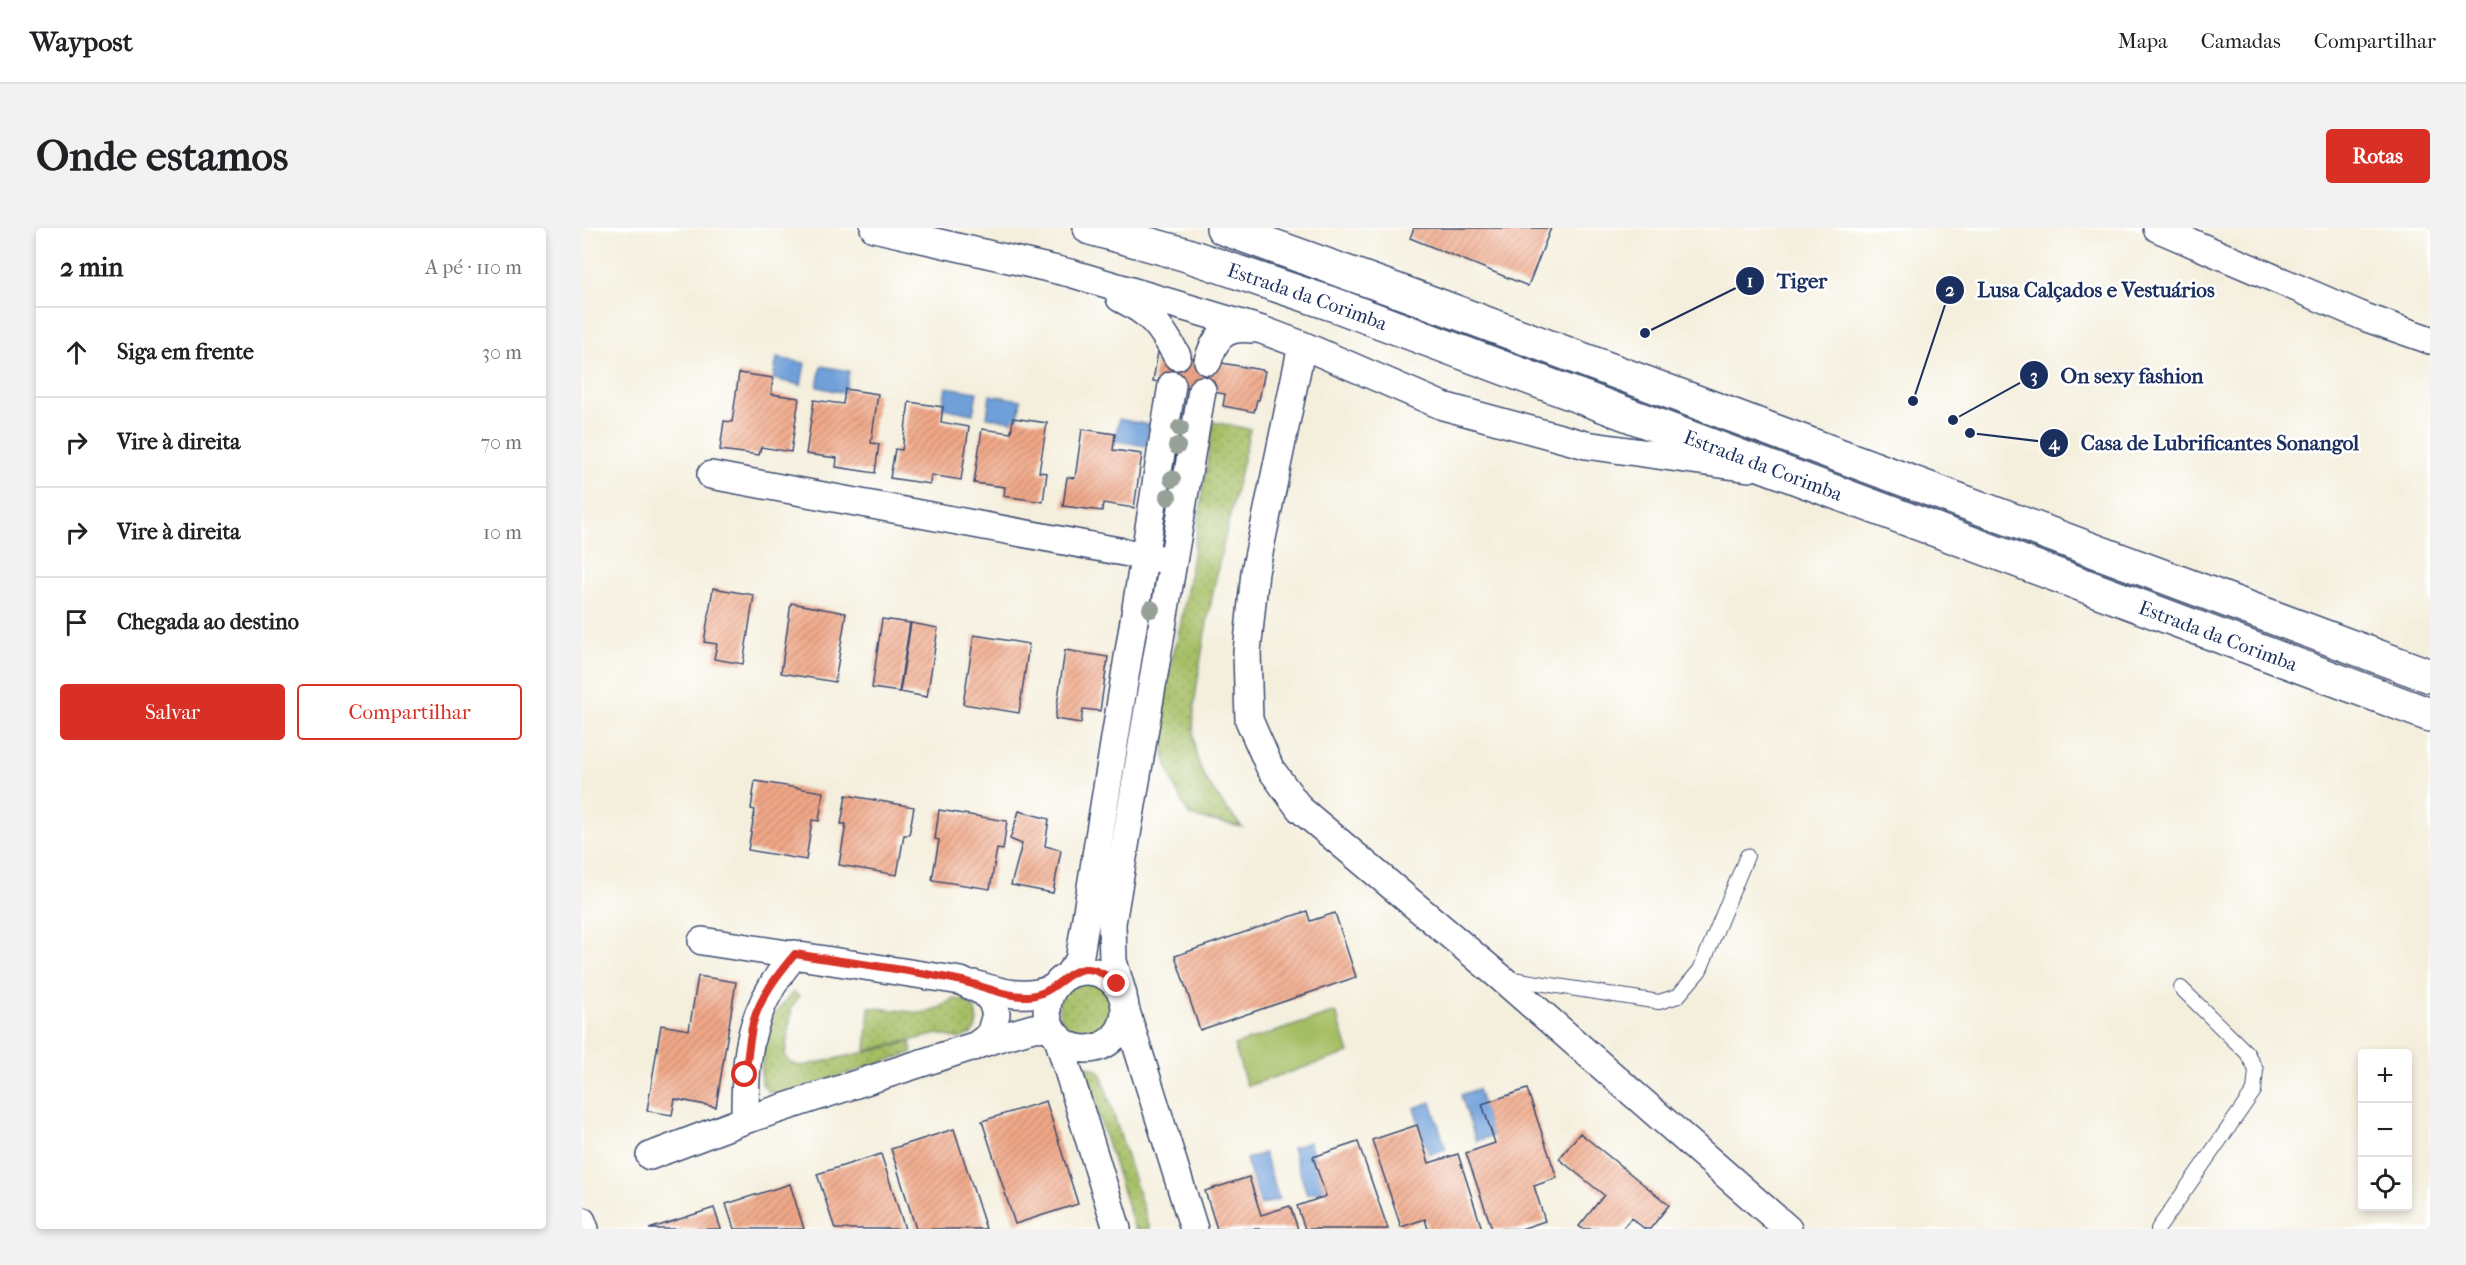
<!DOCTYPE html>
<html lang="pt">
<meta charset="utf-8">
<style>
body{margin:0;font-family:"IM FELL French Canon",serif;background:#f2f2f2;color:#202124}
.controls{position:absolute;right:18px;bottom:18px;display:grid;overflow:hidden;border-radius:6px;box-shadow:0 3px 9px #0003}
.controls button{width:54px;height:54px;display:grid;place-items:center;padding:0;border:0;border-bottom:2px solid #e0e0e0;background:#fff;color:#202124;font:30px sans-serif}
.stop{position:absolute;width:18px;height:18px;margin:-14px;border:4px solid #d93025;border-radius:50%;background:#fff}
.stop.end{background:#d93025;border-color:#fff;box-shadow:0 2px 6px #0008}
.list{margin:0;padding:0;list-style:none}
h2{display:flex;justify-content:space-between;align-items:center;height:78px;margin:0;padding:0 24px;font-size:26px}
h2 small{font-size:20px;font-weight:400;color:#757577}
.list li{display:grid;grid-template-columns:39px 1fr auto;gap:18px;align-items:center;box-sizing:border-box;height:90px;padding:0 24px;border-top:2px solid #e0e0e0}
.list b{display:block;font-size:22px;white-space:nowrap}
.list em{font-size:20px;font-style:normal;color:#757577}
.actions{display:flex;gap:12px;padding:18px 24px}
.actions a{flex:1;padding:14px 0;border:2px solid #d93025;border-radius:6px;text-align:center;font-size:21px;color:#d93025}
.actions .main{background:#d93025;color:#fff}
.icon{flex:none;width:33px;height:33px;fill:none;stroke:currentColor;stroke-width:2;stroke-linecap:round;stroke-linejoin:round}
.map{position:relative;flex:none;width:1848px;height:1001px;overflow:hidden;border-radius:6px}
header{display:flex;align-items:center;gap:36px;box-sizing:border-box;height:84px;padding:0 30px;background:#fff;border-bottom:2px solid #e0e0e0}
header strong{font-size:28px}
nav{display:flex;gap:33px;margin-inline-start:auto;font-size:21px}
.intro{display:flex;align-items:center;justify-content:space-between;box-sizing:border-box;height:144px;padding:0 36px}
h1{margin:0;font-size:42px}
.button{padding:15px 27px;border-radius:6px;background:#d93025;color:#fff;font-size:21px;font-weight:700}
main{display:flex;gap:36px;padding:0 36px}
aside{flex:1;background:#fff;border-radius:6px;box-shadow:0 3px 9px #0003}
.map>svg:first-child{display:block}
.grass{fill:url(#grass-dots);stroke:#607661;stroke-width:1.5}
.pitch{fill:#a5be64;stroke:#607661;stroke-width:1.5}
.water{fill:#6fa0d9;stroke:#45689c;stroke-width:1.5}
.building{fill:url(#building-hatch)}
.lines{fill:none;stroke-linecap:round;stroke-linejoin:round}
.service-casing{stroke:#3c4c71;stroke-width:16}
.minor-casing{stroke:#3c4c71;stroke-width:30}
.primary-casing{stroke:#3c4c71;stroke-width:36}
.service{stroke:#fff;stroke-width:14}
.minor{stroke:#fff;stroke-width:27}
.primary{stroke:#fff;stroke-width:33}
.tree{fill:#97a198}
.route{stroke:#d93025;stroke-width:8}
.labels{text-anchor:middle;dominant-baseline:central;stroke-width:5;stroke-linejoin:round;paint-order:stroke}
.street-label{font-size:20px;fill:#1b2f5e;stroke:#fff}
.leader{fill:none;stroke:#1b2f5e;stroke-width:2}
.callout-dot{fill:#1b2f5e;stroke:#fff;stroke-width:2}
.mark-label{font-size:18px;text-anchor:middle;font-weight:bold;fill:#fff}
.callout-label{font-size:21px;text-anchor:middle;font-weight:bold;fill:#1b2f5e;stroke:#fff;stroke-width:5;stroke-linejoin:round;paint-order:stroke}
</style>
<header>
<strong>Waypost</strong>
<nav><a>Mapa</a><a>Camadas</a><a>Compartilhar</a></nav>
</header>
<div class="intro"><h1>Onde estamos</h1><a class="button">Rotas</a></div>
<main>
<aside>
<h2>2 min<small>A pé · 110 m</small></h2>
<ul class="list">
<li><svg class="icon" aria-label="ahead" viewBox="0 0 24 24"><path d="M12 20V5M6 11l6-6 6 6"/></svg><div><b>Siga em frente</b></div><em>30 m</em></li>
<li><svg class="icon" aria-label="right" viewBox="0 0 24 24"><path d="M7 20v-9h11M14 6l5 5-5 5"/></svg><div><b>Vire à direita</b></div><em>70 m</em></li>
<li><svg class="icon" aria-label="right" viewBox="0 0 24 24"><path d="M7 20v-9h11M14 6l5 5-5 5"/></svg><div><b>Vire à direita</b></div><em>10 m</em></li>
<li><svg class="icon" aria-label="arrive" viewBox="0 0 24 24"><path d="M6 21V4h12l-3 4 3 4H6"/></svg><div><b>Chegada ao destino</b></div></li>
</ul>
<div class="actions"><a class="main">Salvar</a><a>Compartilhar</a></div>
</aside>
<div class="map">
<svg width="1848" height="1001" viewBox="0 0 1848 1001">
<defs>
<pattern id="grass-dots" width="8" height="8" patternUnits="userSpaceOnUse" patternTransform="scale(1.5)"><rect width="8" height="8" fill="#a5be64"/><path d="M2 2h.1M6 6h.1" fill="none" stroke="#869b56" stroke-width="1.8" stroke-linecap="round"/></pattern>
<pattern id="building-hatch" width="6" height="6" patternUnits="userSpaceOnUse" patternTransform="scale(1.5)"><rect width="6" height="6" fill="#f1a887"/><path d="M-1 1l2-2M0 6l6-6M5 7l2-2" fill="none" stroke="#c28972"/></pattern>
</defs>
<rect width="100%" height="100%" fill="#fff"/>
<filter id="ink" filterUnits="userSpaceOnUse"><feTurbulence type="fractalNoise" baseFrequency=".0167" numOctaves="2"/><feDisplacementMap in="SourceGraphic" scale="12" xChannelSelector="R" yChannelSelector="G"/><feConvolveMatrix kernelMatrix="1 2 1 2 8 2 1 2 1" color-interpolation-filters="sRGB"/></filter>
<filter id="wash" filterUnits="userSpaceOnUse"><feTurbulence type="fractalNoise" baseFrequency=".008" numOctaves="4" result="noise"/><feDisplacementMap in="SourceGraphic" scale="24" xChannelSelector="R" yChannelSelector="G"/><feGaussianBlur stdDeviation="1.35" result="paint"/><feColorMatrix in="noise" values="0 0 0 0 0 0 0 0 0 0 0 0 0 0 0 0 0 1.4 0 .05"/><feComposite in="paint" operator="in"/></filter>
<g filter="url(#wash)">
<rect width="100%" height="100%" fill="#f4efdd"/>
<path class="grass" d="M 631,194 L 668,201 C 651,277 631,353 619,430 C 614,464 607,497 615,530 C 622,556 644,579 660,599 L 608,588 C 594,564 583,540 580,511 C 576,473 593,427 600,389 C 613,324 621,259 631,194 Z
M477 780a27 27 0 1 1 54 0a27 27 0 1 1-54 0Z
M 211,764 L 217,768 L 210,779 L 203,828 L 210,836 L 220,838 L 329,814 L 330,825 L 198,867 L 187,864 L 180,856 L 179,845 L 185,795 Z
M 370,771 L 383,772 L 393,781 L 395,794 L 393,801 L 389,806 L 377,811 L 356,806 L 284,823 L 287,779 L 340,785 L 359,779 Z
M 500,836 L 518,843 L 568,1001 L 553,1001 Z"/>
<path class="pitch" d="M 754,784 L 767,825 L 665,858 L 652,817 Z"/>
<path class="water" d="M 195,130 L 223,135 L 219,157 L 191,151 Z
M 239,138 L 267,143 L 263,165 L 235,159 Z
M 364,159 L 395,164 L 391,186 L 360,180 Z
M 408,167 L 439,172 L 435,194 L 405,189 Z
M 537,191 L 568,197 L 564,218 L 533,213 Z
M 896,861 L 911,908 L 894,913 L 879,867 Z
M 849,874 L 864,921 L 847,926 L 832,880 Z
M 727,914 L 743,961 L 725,966 L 710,920 Z
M 682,925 L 697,971 L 679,977 L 664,931 Z"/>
<g id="blocks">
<path class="building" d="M 832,0 L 969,0 L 946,58 L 828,10 Z
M 576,124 L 680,142 L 683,143 L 677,172 L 675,172 L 672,184 L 641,178 L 643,166 L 571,153 Z
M 157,145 L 191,150 L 189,166 L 217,170 L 209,224 L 179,219 L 177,227 L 138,222 L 142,193 L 150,194 Z
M 263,161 L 296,166 L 289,215 L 297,216 L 293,245 L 254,239 L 255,230 L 224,226 L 232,172 L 261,176 Z
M 327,174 L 361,179 L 359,194 L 387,199 L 379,252 L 349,247 L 348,256 L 308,250 L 313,221 L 320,222 Z
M 431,190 L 465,195 L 457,244 L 465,245 L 461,274 L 422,268 L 423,259 L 392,255 L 400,201 L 429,205 Z
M 500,201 L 533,206 L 531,222 L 560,226 L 552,280 L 521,275 L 520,283 L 481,278 L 485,249 L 493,250 Z
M 131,360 L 172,367 L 161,436 L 132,431 L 135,416 L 122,414 Z
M 209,375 L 264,385 L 253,454 L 199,445 Z
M 300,391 L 328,395 L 317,464 L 290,460 Z
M 329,395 L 356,400 L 345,469 L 318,464 Z
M 392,407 L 447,416 L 437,485 L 381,476 Z
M 483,422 L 526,429 L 518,483 L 501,481 L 499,495 L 473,491 Z
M 173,553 L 241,564 L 237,593 L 230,592 L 224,632 L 166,622 L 173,582 L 169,581 Z
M 264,567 L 332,579 L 327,607 L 322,607 L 315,647 L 257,637 L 264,596 L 259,596 Z
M 357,582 L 425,593 L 421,622 L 415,621 L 408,661 L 350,652 L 357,612 L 353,611 Z
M 437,583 L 467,591 L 463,618 L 479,622 L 471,665 L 429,657 L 440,616 L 428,611 Z
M 725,683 L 728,693 L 753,685 L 774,749 L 618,802 L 593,728 Z
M 116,748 L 154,754 L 134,879 L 93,871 L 90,887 L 65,883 L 79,797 L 107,802 Z
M 945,861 L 975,950 L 952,958 L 963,993 L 939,1001 L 910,1001 L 884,925 L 913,915 L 900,876 Z
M 464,873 L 496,976 L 433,996 L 400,893 Z
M 835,897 L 847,935 L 876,926 L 900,1001 L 846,1001 L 843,991 L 819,999 L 790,912 Z
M 372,901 L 404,1001 L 334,1001 L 309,921 Z
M 998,905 L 1087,977 L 1068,1001 L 1063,1001 L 1049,990 L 1040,1001 L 1001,1001 L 997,998 L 1022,967 L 977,931 Z
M 776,914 L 806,1001 L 723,1001 L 715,978 L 744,968 L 731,929 Z
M 299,926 L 323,1001 L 253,1001 L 235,946 Z
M 667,949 L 679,987 L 708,978 L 716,1001 L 635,1001 L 623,963 Z
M 208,956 L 222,1001 L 152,1001 L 144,976 Z
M 132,980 L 139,1001 L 67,1001 Z"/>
</g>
</g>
<g filter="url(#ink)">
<use href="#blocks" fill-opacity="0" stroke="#3c4c71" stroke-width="1.5"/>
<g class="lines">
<g class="service-casing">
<path id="service" d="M 925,750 L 1077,774 L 1096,768 L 1118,742 L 1165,628
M 1576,1001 L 1672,863 L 1674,842 L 1665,825 L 1599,760"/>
</g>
<g class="minor-casing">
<path id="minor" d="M 292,0 L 488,45 L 680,102 L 720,117 L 861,178 L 1004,217 L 1167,240
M 1575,0 L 1785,90 L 1848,112
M 538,70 C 570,86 578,97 595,128
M 720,117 L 673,344 L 665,424 L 667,492 L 688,540 L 718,581 L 918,749 L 1206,1001
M 626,133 C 633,108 644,98 670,101
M 129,247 L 579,331
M 120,713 L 379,753 L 403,765 L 410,774 L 414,786 L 408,807 L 392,819
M465 782a39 39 0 1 1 78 0a39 39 0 1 1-78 0Z
M 488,744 L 497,733 L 590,157
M 392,756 C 418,764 442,772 469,761
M 541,767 L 531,733 L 530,695 L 620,162
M 543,780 L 612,1001
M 476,810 L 535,1001
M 163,892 C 163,823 167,781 213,726
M 68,928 L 163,892 L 423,808 L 451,800 L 468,799
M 0,993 L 3,1001"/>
</g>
<g class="primary-casing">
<g id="primary">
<path id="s1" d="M 508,0 L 602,26 L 756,78 L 1848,487"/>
<path d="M 641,0 L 847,74 L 1848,448"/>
</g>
</g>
<use href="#service" class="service"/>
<use href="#minor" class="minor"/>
<use href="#primary" class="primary"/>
</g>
<g class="tree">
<circle cx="598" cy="200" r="9"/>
<circle cx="595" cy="218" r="9"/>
<circle cx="590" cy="251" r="9"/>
<circle cx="586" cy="269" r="9"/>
<circle cx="569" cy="381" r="9"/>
</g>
</g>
<g class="lines" filter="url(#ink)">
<path class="route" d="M 163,847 C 166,830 167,812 171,795 C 178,769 196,746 213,726 C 268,735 325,741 380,753 C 401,758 424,769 446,768 C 484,766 490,717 535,756"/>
</g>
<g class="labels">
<g class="street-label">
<text stroke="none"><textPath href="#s1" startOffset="228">Estrada da Corimba</textPath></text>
<text stroke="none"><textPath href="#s1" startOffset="714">Estrada da Corimba</textPath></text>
<text stroke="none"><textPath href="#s1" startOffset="1200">Estrada da Corimba</textPath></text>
</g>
</g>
<path class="leader" d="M1063 105L1168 53M1331 173L1368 62M1371 192L1452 147M1388 205L1472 215"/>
<g class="callout-dot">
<circle cx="1063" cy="105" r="6"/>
<circle cx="1331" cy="173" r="6"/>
<circle cx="1371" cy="192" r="6"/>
<circle cx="1388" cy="205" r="6"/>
<circle cx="1168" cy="53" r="15"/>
<circle cx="1368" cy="62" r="15"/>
<circle cx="1452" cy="147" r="15"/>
<circle cx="1472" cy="215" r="15"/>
</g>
<g class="mark-label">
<text x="1168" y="59">1</text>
<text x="1368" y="68">2</text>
<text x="1452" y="154">3</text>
<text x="1472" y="221">4</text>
</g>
<g class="callout-label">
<text x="1220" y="60">Tiger</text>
<text x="1514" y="69">Lusa Calçados e Vestuários</text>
<text x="1550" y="155">On sexy fashion</text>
<text x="1638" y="222">Casa de Lubrificantes Sonangol</text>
</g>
</svg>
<div class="controls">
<button>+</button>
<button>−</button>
<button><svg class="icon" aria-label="locate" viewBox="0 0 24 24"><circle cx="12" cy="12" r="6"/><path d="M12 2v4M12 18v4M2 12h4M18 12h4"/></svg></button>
</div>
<div class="stop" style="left:163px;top:847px"></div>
<div class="stop end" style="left:535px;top:756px"></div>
</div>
</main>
